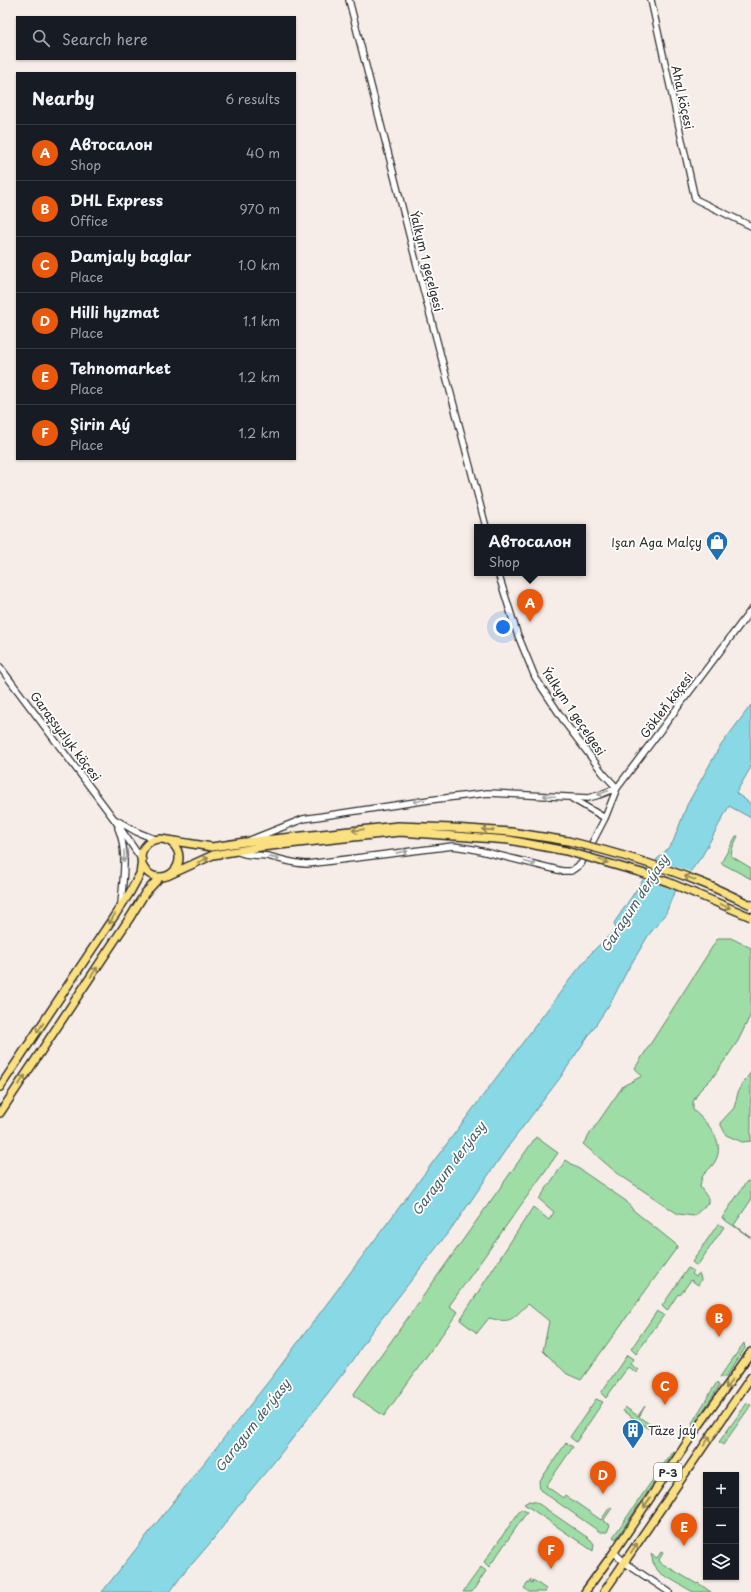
<!DOCTYPE html>
<meta charset="utf-8">
<style>
body{margin:0;font-family:"Playpen Sans",sans-serif;background:#242831;color:#f1f3f6}
.controls{position:absolute;right:12px;bottom:12px;display:grid;overflow:hidden;border-radius:0px;box-shadow:0 1px 3px #0004}
.controls button{width:36px;height:36px;display:grid;place-items:center;padding:0;border:0;border-bottom:1px solid #363941;background:#171b24;color:#f1f3f6;font:20px sans-serif}
.you{position:absolute;left:503px;top:627px;width:14px;height:14px;margin:-10px;border:3px solid #fff;border-radius:50%;background:#1a73e8;box-shadow:0 0 0 6px #1a73e833}
.badge{display:grid;place-items:center;width:26px;height:26px;border-radius:50%;background:#ea580c;color:#fff;font-size:13px;font-weight:700}
.pin{position:absolute;translate:-50% -33px;filter:drop-shadow(0 1px 2px #0008)}
.pin::after{content:'';position:absolute;top:21px;width:14px;height:12px;background:inherit;clip-path:polygon(0 0,100% 0,50% 100%)}
.popup{position:absolute;left:474px;top:524px;width:112px;height:52px;box-sizing:border-box;display:grid;place-content:center;border-radius:0px;background:#171b24;filter:drop-shadow(0 1px 3px #0005);font-size:13px;white-space:nowrap;color:#9ea1a6}
.popup b{font-size:15px;color:#f1f3f6}
.popup::after{content:'';position:absolute;left:50%;top:100%;margin-left:-8px;border:8px solid transparent;border-top-color:#171b24}
.list{margin:0;padding:0;list-style:none}
h2{display:flex;justify-content:space-between;align-items:center;height:52px;margin:0;padding:0 16px;font-size:17px}
h2 small{font-size:13px;font-weight:400;color:#9ea1a6}
.list li{display:grid;grid-template-columns:26px 1fr auto;gap:12px;align-items:center;box-sizing:border-box;height:56px;padding:0 16px;border-top:1px solid #363941}
.list b{display:block;font-size:15px;white-space:nowrap}
.list p{margin:0;font-size:13px;white-space:nowrap;color:#9ea1a6}
.list em{font-size:13px;font-style:normal;color:#9ea1a6}
.icon{flex:none;width:22px;height:22px;fill:none;stroke:currentColor;stroke-width:2;stroke-linecap:round;stroke-linejoin:round}
.map{position:relative;flex:none;width:751px;height:1592px;overflow:hidden}
.search{position:absolute;background:#171b24;box-shadow:0 1px 3px #0004;left:16px;top:16px;width:280px;height:44px;display:flex;align-items:center;gap:10px;box-sizing:border-box;padding:0 14px;border-radius:0px;color:#9ea1a6;font-size:15px}
.panel{position:absolute;background:#171b24;box-shadow:0 1px 3px #0004;left:16px;top:72px;width:280px;height:388px;border-radius:0px}
.map>svg:first-child{display:block}
.green{fill:#9edda6;stroke:#648468}
.water{fill:#89d8e5;stroke:#63939b}
.pier{fill:#f7ede8}
.lines{fill:none;stroke-linecap:round;stroke-linejoin:round}
.tertiary-casing{stroke:#2b2b2b;stroke-width:8}
.primary-casing{stroke:#2b2b2b;stroke-width:10}
.trunk-casing{stroke:#2b2b2b;stroke-width:10}
.tertiary{stroke:#fff;stroke-width:5.5}
.primary{stroke:#fbe080;stroke-width:7}
.trunk{stroke:#fbe080;stroke-width:7}
.primary-bridge-casing{stroke:#2b2b2b;stroke-width:10;stroke-linecap:butt}
.primary-bridge{stroke:#fbe080;stroke-width:7}
.oneway{stroke:#a0a0a0}
.oneway2{stroke:#938656}
.labels{text-anchor:middle;dominant-baseline:central;stroke-width:3.5;stroke-linejoin:round;paint-order:stroke}
.shield{fill:#fff;stroke:#6b6b6b;stroke-width:1}
.shield-label{font-size:11px;font-weight:bold;fill:#2b2b2b}
.street-label{font-size:12px;fill:#2b2b2b;stroke:#fff}
.poi-label{font-size:12px;fill:#2b2b2b;stroke:#fff;text-anchor:end}
.water-label{font-size:13px;font-style:italic;fill:#475f63;stroke:#fff}
</style>
<div class="map">
<svg width="751" height="1592" viewBox="0 0 751 1592">
<rect width="100%" height="100%" fill="#f7ede8"/>
<filter id="ink" filterUnits="userSpaceOnUse"><feTurbulence type="fractalNoise" baseFrequency=".025" numOctaves="2"/><feDisplacementMap in="SourceGraphic" scale="8" xChannelSelector="R" yChannelSelector="G"/><feConvolveMatrix kernelMatrix="1 2 1 2 8 2 1 2 1" color-interpolation-filters="sRGB"/></filter>
<g filter="url(#ink)">
<path class="green" d="M 736,836 L 738,836 L 732,849 L 731,856 L 751,868 L 751,879 L 721,863 Z
M 718,938 L 731,938 L 751,948 L 751,1014 L 738,1041 L 713,1077 L 699,1091 L 693,1102 L 693,1110 C 709,1124 729,1145 712,1166 C 703,1176 702,1173 700,1187 L 708,1198 L 708,1203 L 694,1216 L 678,1214 L 617,1173 L 583,1144 L 623,1086 L 642,1076 L 635,1068 Z
M 751,1072 L 751,1141 L 742,1142 L 726,1135 L 720,1123 L 734,1108 L 739,1089 Z
M 536,1137 L 558,1153 L 449,1306 L 458,1312 L 384,1416 L 353,1395 Z
M 566,1160 L 626,1201 L 633,1210 L 678,1246 L 581,1380 L 567,1374 L 543,1351 L 549,1321 L 528,1304 C 511,1319 513,1324 489,1318 L 477,1333 L 460,1320 L 533,1207 L 549,1220 L 554,1212 L 539,1199 Z
M 747,1181 L 751,1182 L 751,1200 L 734,1225 L 751,1238 L 722,1218 Z
M 718,1224 L 724,1227 L 697,1266 L 692,1262 Z
M 688,1268 L 694,1271 L 692,1274 L 696,1277 L 698,1274 L 700,1275 L 701,1280 L 698,1285 L 691,1280 L 680,1295 L 678,1294 L 667,1311 L 662,1306 Z
M 657,1311 L 664,1315 L 636,1354 L 631,1349 Z
M 744,1343 L 745,1348 L 726,1377 L 720,1377 Z
M 627,1355 L 633,1359 L 630,1364 L 638,1370 L 637,1373 L 628,1367 L 606,1398 L 601,1393 Z
M 717,1382 L 719,1386 L 694,1425 L 692,1423 Z
M 596,1399 L 603,1402 L 576,1442 L 570,1437 Z
M 747,1403 L 751,1405 L 723,1445 L 719,1442 Z
M 645,1406 L 639,1417 L 658,1430 L 655,1433 L 623,1411 L 625,1407 L 638,1416 Z
M 566,1443 L 573,1447 L 546,1486 L 563,1498 L 565,1495 L 601,1520 L 610,1507 L 612,1508 L 603,1521 L 610,1525 L 607,1532 L 600,1532 L 540,1490 L 539,1482 Z
M 675,1451 L 616,1539 L 613,1537 L 672,1452 Z
M 529,1501 L 536,1502 L 591,1540 L 594,1544 L 593,1551 L 524,1504 Z
M 521,1509 L 527,1512 L 489,1567 L 484,1562 Z
M 661,1552 L 663,1553 L 659,1560 L 661,1563 L 697,1584 L 698,1583 L 711,1592 L 693,1592 L 660,1573 L 654,1566 L 651,1554 L 657,1558 Z
M 481,1567 L 486,1571 L 472,1592 L 463,1592 Z
M 531,1579 L 530,1582 L 532,1583 L 533,1580 L 546,1589 L 545,1591 L 546,1592 L 529,1592 L 524,1588 Z"/>
<path class="water" d="M 751,705 L 751,767 L 736,793 L 751,804 L 751,818 L 729,806 L 702,856 L 673,895 L 666,913 L 648,936 L 627,971 L 611,1002 L 560,1078 L 507,1148 L 457,1221 L 369,1335 L 354,1359 L 324,1398 L 274,1462 L 245,1497 L 211,1542 L 193,1563 L 187,1568 L 170,1592 L 102,1592 L 272,1377 L 571,978 L 593,951 L 616,929 L 614,923 L 657,859 L 662,855 L 673,842 L 687,805 L 719,748 Z"/>
<path class="pier" d="M 654,860 L 692,872 L 678,891 L 642,879 Z"/>
<g class="lines">
<g class="tertiary-casing">
<path id="tertiary" d="M 349,0 L 419,273 L 486,527
M 651,0 L 695,199 L 751,226
M 498,573 L 517,633 L 535,677 L 566,724 L 603,773 L 617,788
M 0,667 L 114,819 L 142,860
M 571,798 L 605,818
M 116,820 L 137,832 L 157,840
M 118,828 C 128,851 123,880 121,904
M 250,840 L 303,819 L 429,800 L 488,793 L 588,798 L 599,795 L 617,788 L 751,610
M 236,851 C 249,857 254,854 267,856 C 281,859 293,864 307,864 L 453,846 L 473,849 L 562,871 L 571,871 L 581,864 L 605,818 L 617,788
M 614,1552 L 625,1563 L 669,1592"/>
</g>
<g class="primary-casing">
<path id="primary" d="M 161,839 L 212,847 L 245,842 L 398,826 L 453,828 L 511,832 L 568,841
M141 858a19 19 0 1 1 38 0a19 19 0 1 1-38 0Z
M 167,876 L 213,855 L 261,847 L 400,832 L 509,840 L 566,851
M 0,1087 L 129,894 L 140,874 L 142,860
M 0,1113 L 131,916 L 145,893 L 160,877"/>
</g>
<g class="trunk-casing">
<path id="trunk" d="M 585,1592 L 614,1552 L 693,1434 L 751,1352
M 604,1592 L 751,1377"/>
</g>
<use href="#tertiary" class="tertiary"/>
<use href="#primary" class="primary"/>
<use href="#trunk" class="trunk"/>
<g class="primary-bridge-casing">
<path id="primary-bridge" d="M 568,841 C 613,852 658,865 700,882 C 718,889 734,897 751,905
M 566,851 L 642,873 L 668,882 L 751,917"/>
</g>
<use href="#primary-bridge" class="primary-bridge"/>
</g>
<defs><path id="oneway-shaft" d="M-6 0H5M1.5-3L5.5 0L1.5 3" fill="none" stroke-width="1.6" stroke-linecap="round" stroke-linejoin="round"/></defs>
<g class="oneway">
<use href="#oneway-shaft" transform="translate(603 793) rotate(159)"/>
<use href="#oneway-shaft" transform="translate(549 796) rotate(-175)"/>
<use href="#oneway-shaft" transform="translate(419 801) rotate(171)"/>
<use href="#oneway-shaft" transform="translate(402 852) rotate(-8)"/>
<use href="#oneway-shaft" transform="translate(124 856) rotate(91)"/>
<use href="#oneway-shaft" transform="translate(274 858) rotate(13)"/>
<use href="#oneway-shaft" transform="translate(530 863) rotate(14)"/>
</g>
<g class="oneway2">
<use href="#oneway-shaft" transform="translate(358 830) rotate(174)"/>
<use href="#oneway-shaft" transform="translate(488 830) rotate(-176)"/>
<use href="#oneway-shaft" transform="translate(203 860) rotate(-24)"/>
<use href="#oneway-shaft" transform="translate(603 861) rotate(17)"/>
<use href="#oneway-shaft" transform="translate(690 878) rotate(-160)"/>
<use href="#oneway-shaft" transform="translate(725 906) rotate(23)"/>
<use href="#oneway-shaft" transform="translate(112 919) rotate(122)"/>
<use href="#oneway-shaft" transform="translate(94 972) rotate(-56)"/>
<use href="#oneway-shaft" transform="translate(40 1028) rotate(124)"/>
<use href="#oneway-shaft" transform="translate(22 1080) rotate(-56)"/>
<use href="#oneway-shaft" transform="translate(729 1384) rotate(125)"/>
<use href="#oneway-shaft" transform="translate(707 1441) rotate(-56)"/>
<use href="#oneway-shaft" transform="translate(647 1503) rotate(124)"/>
<use href="#oneway-shaft" transform="translate(634 1548) rotate(-57)"/>
</g>
</g>
<defs>
<g id="shop-pin" transform="scale(1.15)"><path d="M0 17L-7.5 6A9.5 9.5 0 1 1 7.5 6Z" fill="#1f6fb2" stroke="#fff"/><path d="M-5-2.5h2.3a2.7 3.5 0 0 1 5.4 0H5L5.5 6h-11ZM-1.5-2.5h3a1.5 2.3 0 0 0-3 0Z" fill="#fff"/></g>
<g id="building-pin" transform="scale(1.15)"><path d="M0 17L-7.5 6A9.5 9.5 0 1 1 7.5 6Z" fill="#1f6fb2" stroke="#fff"/><path d="M-4-6H4V6H1V3H-1V6H-4ZM-2.5-4.3h1.7v1.8h-1.7ZM.8-4.3h1.7v1.8H.8ZM-2.5-1h1.7V.8h-1.7ZM.8-1h1.7V.8H.8Z" fill="#fff"/></g>
</defs>
<g fill-rule="evenodd">
<use href="#shop-pin" x="717" y="542"/>
<use href="#building-pin" x="633" y="1430"/>
</g>
<g class="labels">
<rect class="shield" x="654" y="1463" width="28" height="18" rx="3"/>
<g class="shield-label">
<text x="668" y="1472">P-3</text>
</g>
<g class="street-label">
<text transform="translate(683 97) rotate(78)">Ahal köçesi</text>
<text transform="translate(427 261) rotate(76)">Ýalkym 1 geçelgesi</text>
<text transform="translate(666 705) rotate(-53)">Gökleň köçesi</text>
<text transform="translate(574 711) rotate(56)">Ýalkym 1 geçelgesi</text>
<text transform="translate(66 736) rotate(53)">Garaşsyzlyk köçesi</text>
</g>
<g class="poi-label">
<text x="702" y="542">Işan Aga Malçy</text>
<text x="648" y="1430" text-anchor="start">Täze jaý</text>
</g>
<g class="water-label">
<text transform="translate(634 903) rotate(-57)">Garagum derýasy</text>
<text transform="translate(448 1168) rotate(-53)">Garagum derýasy</text>
<text transform="translate(252 1425) rotate(-52)">Garagum derýasy</text>
</g>
</g>
</svg>
<div class="controls">
<button>+</button>
<button>−</button>
<button><svg class="icon" aria-label="layers" viewBox="0 0 24 24"><path d="M12 4l9 5-9 5-9-5zM3 14l9 5 9-5"/></svg></button>
</div>
<div class="you"></div>
<div class="pin badge" style="left:530px;top:622px">A</div>
<div class="popup"><b>Автосалон</b>Shop</div>
<div class="pin badge" style="left:719px;top:1337px">B</div>
<div class="pin badge" style="left:665px;top:1405px">C</div>
<div class="pin badge" style="left:603px;top:1494px">D</div>
<div class="pin badge" style="left:684px;top:1546px">E</div>
<div class="pin badge" style="left:551px;top:1569px">F</div>
<div class="search"><svg class="icon" aria-label="search" viewBox="0 0 24 24"><circle cx="10" cy="10" r="6"/><path d="M15 15l6 6"/></svg>Search here</div>
<section class="panel">
<h2>Nearby<small>6 results</small></h2>
<ul class="list">
<li><span class="badge">A</span><div><b>Автосалон</b><p>Shop</p></div><em>40 m</em></li>
<li><span class="badge">B</span><div><b>DHL Express</b><p>Office</p></div><em>970 m</em></li>
<li><span class="badge">C</span><div><b>Damjaly baglar</b><p>Place</p></div><em>1.0 km</em></li>
<li><span class="badge">D</span><div><b>Hilli hyzmat</b><p>Place</p></div><em>1.1 km</em></li>
<li><span class="badge">E</span><div><b>Tehnomarket</b><p>Place</p></div><em>1.2 km</em></li>
<li><span class="badge">F</span><div><b>Şirin Aý</b><p>Place</p></div><em>1.2 km</em></li>
</ul>
</section>
</div>
